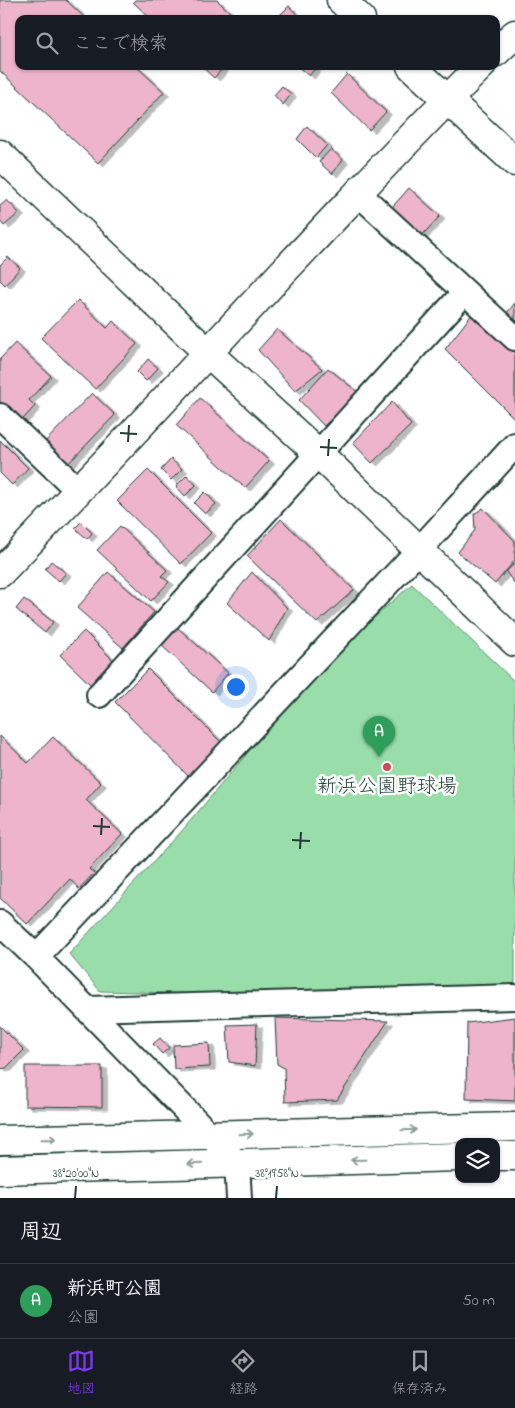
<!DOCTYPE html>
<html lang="ja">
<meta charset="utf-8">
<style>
body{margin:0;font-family:"Indie Flower","Klee One",sans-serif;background:#242831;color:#f1f3f6}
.controls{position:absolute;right:15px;bottom:15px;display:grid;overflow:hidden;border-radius:10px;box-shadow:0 1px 4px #0004}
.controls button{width:45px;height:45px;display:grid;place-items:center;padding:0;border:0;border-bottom:1px solid #363941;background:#171b24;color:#f1f3f6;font:25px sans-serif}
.you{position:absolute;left:235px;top:686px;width:18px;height:18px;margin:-12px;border:4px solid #fff;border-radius:50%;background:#1a73e8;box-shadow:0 0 0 8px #1a73e833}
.badge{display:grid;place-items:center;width:32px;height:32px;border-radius:50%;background:#7c3aed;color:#fff;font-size:16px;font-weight:700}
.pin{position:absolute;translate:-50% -41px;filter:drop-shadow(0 1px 2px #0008)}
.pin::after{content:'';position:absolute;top:26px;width:18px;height:15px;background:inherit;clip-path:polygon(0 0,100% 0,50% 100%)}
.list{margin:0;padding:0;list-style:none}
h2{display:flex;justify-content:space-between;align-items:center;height:65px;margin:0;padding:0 20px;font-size:21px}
h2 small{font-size:16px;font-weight:400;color:#9ea1a6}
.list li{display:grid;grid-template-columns:32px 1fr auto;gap:15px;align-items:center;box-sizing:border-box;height:75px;padding:0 20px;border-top:1px solid #363941}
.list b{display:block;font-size:19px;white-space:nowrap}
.list p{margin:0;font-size:16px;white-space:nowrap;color:#9ea1a6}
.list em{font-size:16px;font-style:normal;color:#9ea1a6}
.icon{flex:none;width:28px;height:28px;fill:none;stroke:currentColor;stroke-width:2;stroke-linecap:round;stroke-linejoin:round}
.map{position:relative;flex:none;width:515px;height:1198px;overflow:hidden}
.search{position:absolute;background:#171b24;box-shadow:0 1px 4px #0004;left:15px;right:15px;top:15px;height:55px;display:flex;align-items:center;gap:12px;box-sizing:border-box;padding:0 18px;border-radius:10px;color:#9ea1a6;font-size:19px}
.sheet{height:140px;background:#171b24}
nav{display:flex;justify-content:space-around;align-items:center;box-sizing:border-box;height:70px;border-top:1px solid #363941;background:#171b24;font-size:14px;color:#9ea1a6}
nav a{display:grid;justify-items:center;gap:2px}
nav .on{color:#7c3aed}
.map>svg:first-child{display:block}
.green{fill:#99deaa;stroke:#5c8e6f}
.building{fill:#eeb5ca;stroke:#1f3d34;filter:url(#shadow)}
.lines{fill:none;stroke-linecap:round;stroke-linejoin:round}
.minor-casing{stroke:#1f3d34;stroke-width:28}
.tertiary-casing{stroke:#1f3d34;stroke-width:31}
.minor{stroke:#fff;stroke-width:24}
.tertiary{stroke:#fff;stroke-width:28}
.oneway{stroke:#8f9e9a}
.ticks{fill:none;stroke:#1f3d34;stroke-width:2}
.poi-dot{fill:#d1495b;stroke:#fff;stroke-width:2}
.labels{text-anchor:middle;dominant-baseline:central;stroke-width:5;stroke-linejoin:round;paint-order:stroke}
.poi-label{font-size:20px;fill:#1f3d34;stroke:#fff}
.ticks-label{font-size:12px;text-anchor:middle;fill:#1f3d34;stroke:#fff;stroke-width:5;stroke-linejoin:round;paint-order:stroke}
</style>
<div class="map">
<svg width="515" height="1198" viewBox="0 0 515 1198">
<defs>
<filter id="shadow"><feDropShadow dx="5.5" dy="3" stdDeviation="0" flood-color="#0004"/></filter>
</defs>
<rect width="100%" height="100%" fill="#fff"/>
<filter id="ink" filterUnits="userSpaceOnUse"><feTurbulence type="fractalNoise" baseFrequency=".02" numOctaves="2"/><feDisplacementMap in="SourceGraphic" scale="10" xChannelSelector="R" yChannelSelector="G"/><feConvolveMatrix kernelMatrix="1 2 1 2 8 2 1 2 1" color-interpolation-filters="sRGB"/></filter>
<g filter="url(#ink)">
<path class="green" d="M 412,584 L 515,682 L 515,987 L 257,995 L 100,991 L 69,954 L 181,832 L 325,661 Z"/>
<path class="building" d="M 0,0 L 66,0 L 86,19 L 19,19 L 19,66 L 136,66 L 164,92 L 98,163 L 0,71 Z
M 135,0 L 217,0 L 237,19 L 151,19 L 133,2 Z
M 289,6 L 301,19 L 276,19 Z
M 201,66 L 225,66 L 214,78 Z
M 297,66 L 317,66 L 309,76 Z
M 347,74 L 386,112 L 369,130 L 331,93 Z
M 282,86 L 291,94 L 283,105 L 274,95 Z
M 307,126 L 327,145 L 316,158 L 297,139 Z
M 331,149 L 343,160 L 332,174 L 319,162 Z
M 409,188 L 440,216 L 416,242 L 386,214 Z
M 7,200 L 19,213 L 4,226 L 0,221 L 0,206 Z
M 8,257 L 20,268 L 5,285 L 0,280 L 0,265 Z
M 78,300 L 107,328 L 113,321 L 137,344 L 95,389 L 41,338 Z
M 515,303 L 515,326 L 505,315 Z
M 476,309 L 515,349 L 515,419 L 445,349 Z
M 277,329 L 322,369 L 295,391 L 258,350 Z
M 15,343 L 51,376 L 29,400 L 35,406 L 16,427 L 0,412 L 0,359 Z
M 148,359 L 158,368 L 146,381 L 137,372 Z
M 328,368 L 360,394 L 339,427 L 329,421 L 324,426 L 299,400 Z
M 92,393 L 115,415 L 67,465 L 44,443 Z
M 200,398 L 269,461 L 245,488 L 176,425 Z
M 392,402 L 411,425 L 372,463 L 353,443 Z
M 0,440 L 28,468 L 12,485 L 0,473 Z
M 171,459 L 182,469 L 171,480 L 161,470 Z
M 148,470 L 211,533 L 181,564 L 117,501 Z
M 187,475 L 196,485 L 185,496 L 176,486 Z
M 205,492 L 216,504 L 205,514 L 194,503 Z
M 483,508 L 515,541 L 515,560 L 495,584 L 458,552 L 475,530 L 474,514 Z
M 281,519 L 354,590 L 317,623 L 247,556 Z
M 81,522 L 92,533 L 87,539 L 75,528 Z
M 120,526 L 167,570 L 161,576 L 169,582 L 151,601 L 97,550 Z
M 51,561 L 66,573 L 59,581 L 45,569 Z
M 515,563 L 515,584 L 506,572 Z
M 108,572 L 154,612 L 123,648 L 77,608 Z
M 252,572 L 287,608 L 269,641 L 227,603 Z
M 24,599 L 53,622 L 45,633 L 16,609 Z
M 177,627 L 228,673 L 212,692 L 161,645 Z
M 84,631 L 114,661 L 91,685 L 60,655 Z
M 148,669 L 225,746 L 192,780 L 115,702 Z
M 0,736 L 28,763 L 53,737 L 101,783 L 86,800 L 122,834 L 89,869 L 94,873 L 79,889 L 70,879 L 27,924 L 0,898 Z
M 515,1017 L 515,1101 L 466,1099 L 467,1023 Z
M 275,1018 L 388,1021 L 337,1100 L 285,1102 L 284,1068 L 277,1064 Z
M 257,1024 L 255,1066 L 229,1062 L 227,1025 Z
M 0,1026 L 24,1050 L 6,1068 L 0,1069 Z
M 160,1038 L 169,1048 L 162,1054 L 153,1044 Z
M 209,1043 L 210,1067 L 174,1069 L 173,1045 Z
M 25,1066 L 102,1066 L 102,1107 L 25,1106 Z"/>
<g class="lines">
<g class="minor-casing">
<path id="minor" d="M 358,193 L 515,338
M 0,416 L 79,491
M 99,695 L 465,292
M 0,923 L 36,957 L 237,1163 L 239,1198
M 36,957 L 419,550 L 515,445
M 87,1009 L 515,997"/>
</g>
<g class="tertiary-casing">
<path id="tertiary" d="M 341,0 L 361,19
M 496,52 L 515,34
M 411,66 L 515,162
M 0,154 L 208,353 L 319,454 L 515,642
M 0,573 C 95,474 189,374 282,273 C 348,204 413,133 481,66
M 0,1140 L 515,1127
M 496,1156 L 515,1156
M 0,1170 L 459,1157"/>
</g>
<use href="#minor" class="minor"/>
<use href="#tertiary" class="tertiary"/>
</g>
<defs><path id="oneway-shaft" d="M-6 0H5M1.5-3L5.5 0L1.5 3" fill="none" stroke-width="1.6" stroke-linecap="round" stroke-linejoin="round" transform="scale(1.25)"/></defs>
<g class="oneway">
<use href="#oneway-shaft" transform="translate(409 1130) rotate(-2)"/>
<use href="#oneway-shaft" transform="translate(246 1134) rotate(-2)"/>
<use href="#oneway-shaft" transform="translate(49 1139) rotate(-1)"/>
<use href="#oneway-shaft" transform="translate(358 1160) rotate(179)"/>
<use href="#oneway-shaft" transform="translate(195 1164) rotate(178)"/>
</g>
</g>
<path class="ticks" d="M 120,433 L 137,434M 128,442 L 129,425M 320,447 L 337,448M 328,456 L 329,439M 93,826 L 110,827M 101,835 L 102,818M 292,840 L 310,841M 300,849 L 301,832M 75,1198 L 76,1186M 276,1198 L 277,1186"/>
<circle class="poi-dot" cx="387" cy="767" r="5"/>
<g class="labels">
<g class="poi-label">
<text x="387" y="787">新浜公園野球場</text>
</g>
</g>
<g class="ticks-label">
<text x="76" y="1177">38°20'00"N</text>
<text x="277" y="1177">38°19'58"N</text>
</g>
</svg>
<div class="controls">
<button><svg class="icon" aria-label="layers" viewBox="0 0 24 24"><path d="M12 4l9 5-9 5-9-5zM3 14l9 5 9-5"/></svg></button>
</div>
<div class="you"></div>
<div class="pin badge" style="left:379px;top:757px;background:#2e9e5b">A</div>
<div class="search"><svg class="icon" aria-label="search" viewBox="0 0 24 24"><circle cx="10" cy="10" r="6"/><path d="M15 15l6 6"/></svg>ここで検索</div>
</div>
<section class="sheet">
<h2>周辺<small></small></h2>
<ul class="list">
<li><span class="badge" style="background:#2e9e5b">A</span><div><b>新浜町公園</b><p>公園</p></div><em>50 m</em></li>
</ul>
</section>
<nav>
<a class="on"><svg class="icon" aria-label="map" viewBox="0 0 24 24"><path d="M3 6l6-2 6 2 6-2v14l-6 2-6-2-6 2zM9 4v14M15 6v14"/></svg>地図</a>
<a><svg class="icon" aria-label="directions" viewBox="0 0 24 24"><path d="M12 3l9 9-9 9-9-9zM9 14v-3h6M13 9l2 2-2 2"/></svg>経路</a>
<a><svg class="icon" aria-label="saved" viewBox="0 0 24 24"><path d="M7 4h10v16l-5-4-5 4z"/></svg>保存済み</a>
</nav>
